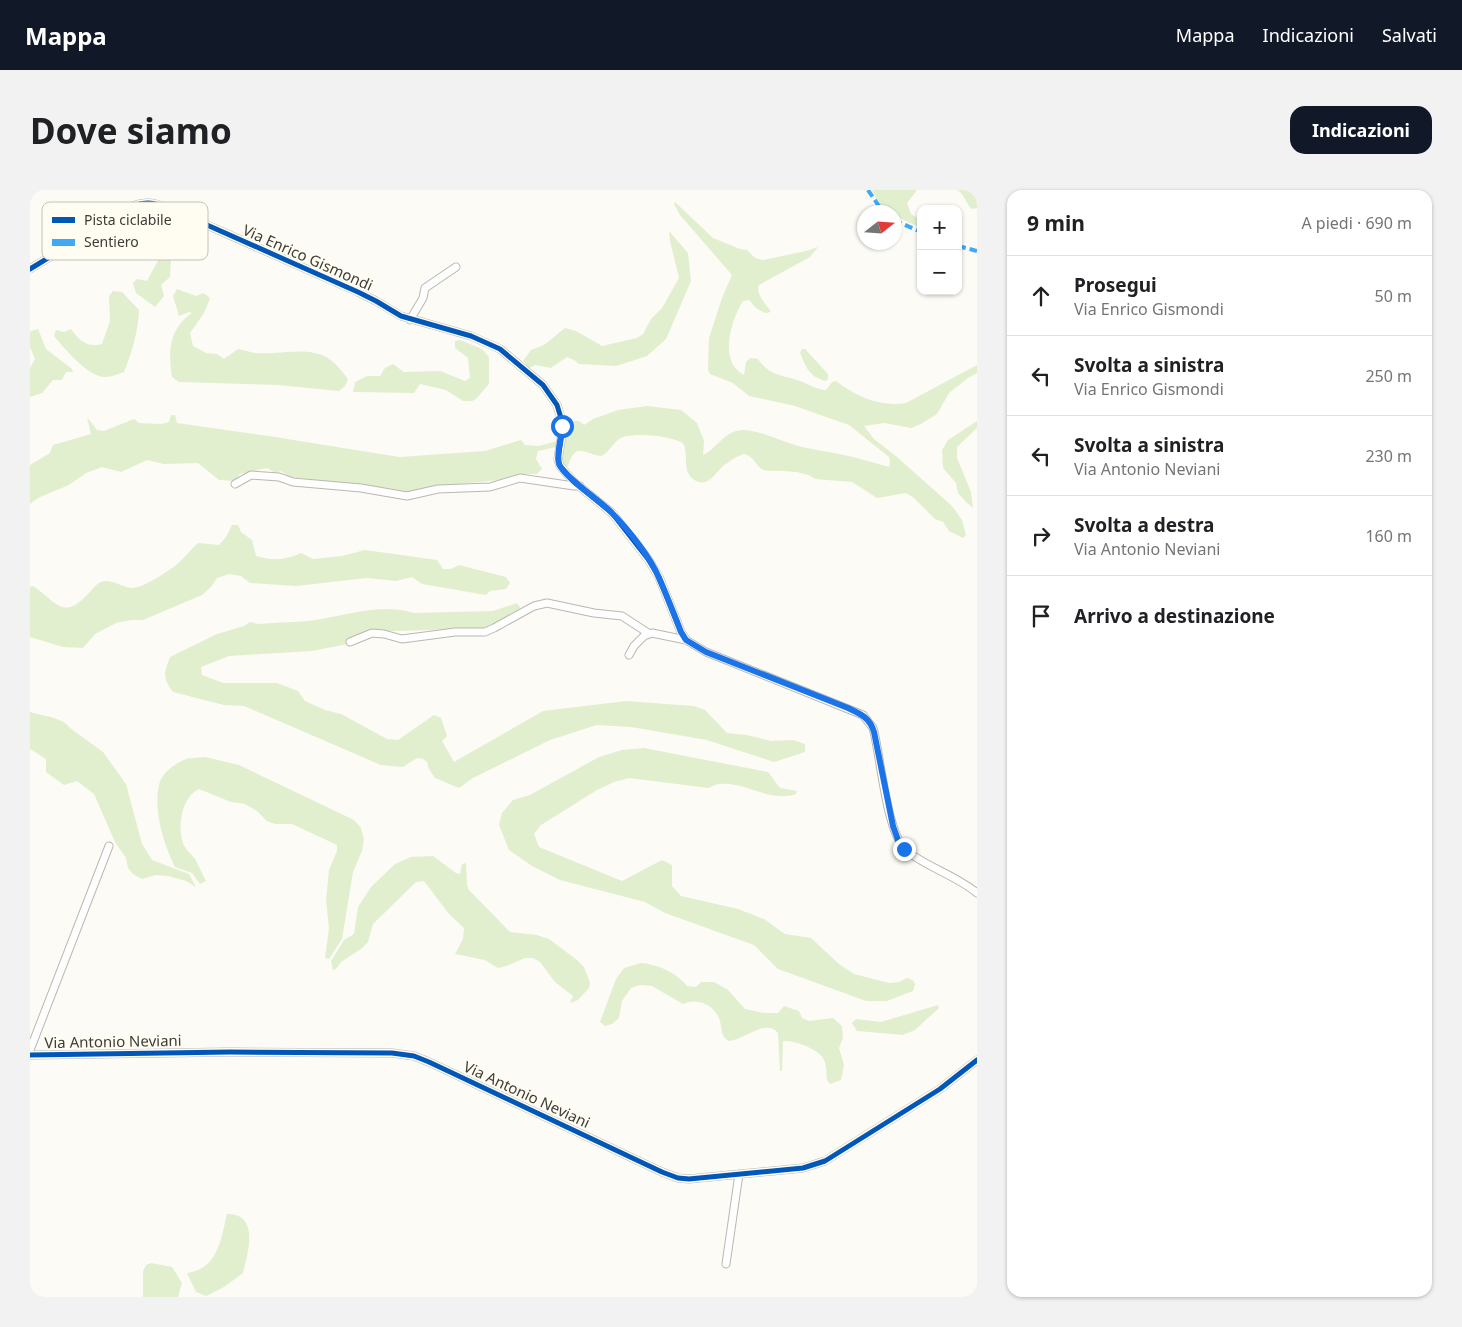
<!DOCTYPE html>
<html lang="it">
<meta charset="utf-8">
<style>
body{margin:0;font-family:"Noto Sans",sans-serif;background:#f2f2f2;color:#202124}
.controls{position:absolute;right:15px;top:15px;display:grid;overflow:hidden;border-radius:10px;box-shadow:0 1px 4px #0004}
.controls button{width:45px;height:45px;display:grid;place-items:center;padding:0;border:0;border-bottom:1px solid #e0e0e0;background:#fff;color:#202124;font:25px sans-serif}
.compass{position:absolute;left:827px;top:15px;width:45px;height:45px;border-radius:50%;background:#fff;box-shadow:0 1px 4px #0004;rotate:73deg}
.stop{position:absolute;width:15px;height:15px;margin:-11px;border:4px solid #1a73e8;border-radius:50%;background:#fff}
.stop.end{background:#1a73e8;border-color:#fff;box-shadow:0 1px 5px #0008}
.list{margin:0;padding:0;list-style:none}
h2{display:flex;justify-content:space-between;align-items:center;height:65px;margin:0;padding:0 20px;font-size:21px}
h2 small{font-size:16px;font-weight:400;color:#757577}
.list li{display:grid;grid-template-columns:32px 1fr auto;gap:15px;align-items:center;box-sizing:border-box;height:80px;padding:0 20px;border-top:1px solid #e0e0e0}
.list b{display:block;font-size:19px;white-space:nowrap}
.list p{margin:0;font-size:16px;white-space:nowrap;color:#757577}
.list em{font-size:16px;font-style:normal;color:#757577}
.icon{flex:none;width:28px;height:28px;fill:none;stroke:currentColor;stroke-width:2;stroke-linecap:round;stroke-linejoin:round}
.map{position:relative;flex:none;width:947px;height:1107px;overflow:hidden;border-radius:15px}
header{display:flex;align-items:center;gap:30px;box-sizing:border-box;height:70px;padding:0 25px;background:#111827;color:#fff}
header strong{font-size:24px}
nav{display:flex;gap:28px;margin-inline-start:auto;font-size:18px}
.intro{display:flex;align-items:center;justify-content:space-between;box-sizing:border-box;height:120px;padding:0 30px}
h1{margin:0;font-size:35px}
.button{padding:12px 22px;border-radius:15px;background:#111827;color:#fff;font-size:18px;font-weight:700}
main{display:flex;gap:30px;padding:0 30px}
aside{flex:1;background:#fff;border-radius:15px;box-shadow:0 1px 4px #0004}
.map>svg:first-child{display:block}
.green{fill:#e1efce}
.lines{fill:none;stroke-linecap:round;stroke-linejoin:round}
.minor-casing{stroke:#b9b8b2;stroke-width:9}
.minor{stroke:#fffefe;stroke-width:7}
.quiet{stroke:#3fa9f5;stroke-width:4;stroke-dasharray:8 4;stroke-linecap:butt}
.cycleway-casing{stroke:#fffcf2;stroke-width:8}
.cycleway{stroke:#0057b8;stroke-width:5}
.route{stroke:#1a73e8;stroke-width:6}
.labels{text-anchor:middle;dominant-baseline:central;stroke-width:4;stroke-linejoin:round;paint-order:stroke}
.street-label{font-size:15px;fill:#3e3c36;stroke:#fffcf2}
.key{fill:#fffcf2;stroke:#c5c2ba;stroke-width:1}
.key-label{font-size:14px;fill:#3e3c36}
</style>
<header>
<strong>Mappa</strong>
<nav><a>Mappa</a><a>Indicazioni</a><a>Salvati</a></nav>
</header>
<div class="intro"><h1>Dove siamo</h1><a class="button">Indicazioni</a></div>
<main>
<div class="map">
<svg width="947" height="1107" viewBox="0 0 947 1107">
<rect width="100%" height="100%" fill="#fcfbf5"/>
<path class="green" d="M 842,0 L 887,0 L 877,13 L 881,24 L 891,30 L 891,38 L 865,26 L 864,22 C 852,22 847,10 842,0 Z
M 927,0 L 947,0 L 947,18 L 942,19 C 935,13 935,4 927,0 Z
M 645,12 L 683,48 L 710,59 L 717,60 L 725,68 L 733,70 L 776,61 L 788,57 L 780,67 L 729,95 C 725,104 736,114 741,122 L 735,123 L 726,118 L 719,110 L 713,111 C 701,130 688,172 714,185 L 716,172 L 720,168 L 728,169 C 739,186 753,185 770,191 C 779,194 787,200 796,200 L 802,192 L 806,191 C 827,207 850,217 876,213 L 947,175 L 947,183 L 938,188 L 919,203 L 907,224 L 891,234 L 881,238 L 855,233 L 834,236 L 844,249 L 867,267 L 922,316 L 932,330 L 936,345 L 933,348 L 919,341 L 913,332 L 905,329 L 884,308 L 876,303 L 847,308 L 822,292 L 785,289 C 770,278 750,283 733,280 C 725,275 724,266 714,264 C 707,266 700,271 694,275 C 686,282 679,297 666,291 C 663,289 660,287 658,283 C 654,273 658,262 653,253 C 640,246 605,242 591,248 C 583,252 579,263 571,266 C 553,264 546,251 538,276 L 535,277 L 531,269 L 534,231 L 549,231 L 554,235 L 563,229 L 588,220 L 617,216 L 651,220 L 667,233 L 674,251 L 673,265 C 686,259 692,245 706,241 C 721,236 751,251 765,255 C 781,260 798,261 814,265 C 829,268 844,273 859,277 L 860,272 L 859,267 L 819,235 L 765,216 L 719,206 L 703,193 L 680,184 L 678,180 L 679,148 L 692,108 L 702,85 L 650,25 L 644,14 Z
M 639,41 L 658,63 L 661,91 L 636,149 L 617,166 L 586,176 L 549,174 L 544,170 L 537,167 L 521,178 L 505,175 L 499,178 L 493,171 L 501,160 L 514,155 L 535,138 L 546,141 L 572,156 L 607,148 L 613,144 L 621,129 L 632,118 L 649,88 L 640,51 Z
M 142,51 L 145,54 L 141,67 L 140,87 L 131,95 L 134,106 L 125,117 L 106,103 L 103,93 L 107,89 L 117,91 L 138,52 Z
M 147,99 L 166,106 L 173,103 L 178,106 L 180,109 L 174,123 L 160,143 L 163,156 L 176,163 L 187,164 L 194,169 L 208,159 C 215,160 221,163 227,163 C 248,165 276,156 296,167 C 305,172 311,180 318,189 L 315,196 L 309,201 L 248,195 L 149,192 L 142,187 C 138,161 139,139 162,123 L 159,122 L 149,126 L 143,106 Z
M 83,101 L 92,102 L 109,120 C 108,142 102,162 94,182 C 88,184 81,187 75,187 C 58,187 34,158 24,146 L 26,140 L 34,142 L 41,139 C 49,151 58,158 72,154 L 80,131 L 79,106 Z
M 8,139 L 16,159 L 42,179 L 43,182 L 36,182 L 32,190 L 23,190 L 12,203 L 0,207 L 0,178 L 5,169 L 0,157 L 0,143 L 1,141 Z
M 430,150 L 452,159 L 459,167 L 459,194 L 446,209 L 442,211 L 433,211 L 416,200 L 390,194 L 384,203 L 323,202 L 325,192 L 337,186 L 350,186 L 355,178 L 363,174 L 374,182 L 410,181 L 435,191 L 440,188 L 438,168 L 425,158 L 425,151 Z
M 772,159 L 775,159 L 798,184 L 798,189 L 796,191 C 779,187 776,177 770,163 Z
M 141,225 L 145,225 L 147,233 L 239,246 L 369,267 L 455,261 L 491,250 L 495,255 L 509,256 L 527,251 L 526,257 L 508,261 L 506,269 L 512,279 L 507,284 L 490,284 L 468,290 L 413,296 L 376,303 L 357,298 L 260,287 L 251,281 L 245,283 L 237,278 L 210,284 L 205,291 L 189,290 L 168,273 L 134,274 L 117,270 L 91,282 L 72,277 L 56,283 L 39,295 L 8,308 L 0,314 L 0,275 L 20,263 L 23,255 L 61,244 L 57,227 L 67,240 L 74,241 L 104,229 L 109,233 L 131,234 L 139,232 Z
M 947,231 L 947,238 L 927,257 L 927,268 L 941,302 L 943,318 L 935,311 L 928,303 L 926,293 L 913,278 L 912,260 L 918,250 Z
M 202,335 L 208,335 L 211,342 L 222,350 L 226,366 C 242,371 256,370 271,363 L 283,369 L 312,366 L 335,360 L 407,370 L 413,379 L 421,379 L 429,375 L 476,387 L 480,393 L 476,399 L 460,401 L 456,405 L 392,394 L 382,387 L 366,391 L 337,388 L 266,396 L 220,393 L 211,386 L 199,384 L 187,388 L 181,397 L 172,405 L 113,430 L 101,430 L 86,433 L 65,444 L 53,458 L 33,457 L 0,447 L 0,397 L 3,396 C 26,411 32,431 57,405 C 61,401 66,394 71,392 C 80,388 92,397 101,398 C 112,399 137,382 146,375 C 154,369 160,360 168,353 L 189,355 L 196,347 Z
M 487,413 L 491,419 L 459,438 L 445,441 L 429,439 L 370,441 L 349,441 L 328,452 L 282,461 L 199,466 L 171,477 L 172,485 L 193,493 L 247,493 L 268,501 L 275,511 L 295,520 L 311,524 L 357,549 L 368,550 L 404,525 L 411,528 L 417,546 L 412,551 L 424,572 L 513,521 L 596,511 L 664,516 L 675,520 L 697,543 L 717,545 L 741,551 L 763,550 L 775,554 L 775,562 L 744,572 L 677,550 L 601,537 L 567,535 L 520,550 L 443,588 L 429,598 L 405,588 L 399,579 L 397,572 L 393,569 L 387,568 L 373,577 L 351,575 L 214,516 L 194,515 L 143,502 C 132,487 134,484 140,467 L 187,444 L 214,436 L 220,432 L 228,434 C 249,432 271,433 291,429 C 321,424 354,413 384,423 L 463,421 Z
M 0,522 C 13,526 32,527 40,538 L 73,562 L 96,594 L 112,654 L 122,670 L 159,684 L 166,697 L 156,691 L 138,686 L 126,685 L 112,689 L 103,684 L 98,678 L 96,668 L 85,652 L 64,604 L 47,591 L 34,595 L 16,582 L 16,569 L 0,559 Z
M 614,558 L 738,582 L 750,598 L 767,601 L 766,604 C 741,613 716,592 690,594 C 687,594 682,596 679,598 L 599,588 L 584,592 L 567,600 L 511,635 L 504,644 L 509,657 L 592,691 L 632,670 L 642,675 L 642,696 L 651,706 L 708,719 L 734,729 L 755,744 L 781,748 L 809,774 L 824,784 L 859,793 L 869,792 L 877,788 L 883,790 L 885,794 L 883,801 L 857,811 L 836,811 L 748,779 L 724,755 L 635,723 L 615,712 L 530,690 L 502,676 L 479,660 L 469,635 L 472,623 L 483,610 L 500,605 L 569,567 L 592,560 Z
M 175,567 L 209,575 L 324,630 L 331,638 L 334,649 L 332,661 L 323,682 L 312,749 L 299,769 L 295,768 L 299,738 L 296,710 L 299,680 L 307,661 L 307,655 L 262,634 L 245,634 L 237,631 L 227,621 L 215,614 L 201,612 L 169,599 C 152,607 147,636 153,653 C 155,659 161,664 165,669 C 169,676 172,684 176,691 L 170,694 L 162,683 L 145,677 C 134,655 123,620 129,595 C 131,584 143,575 152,571 C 158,567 168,568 175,567 Z
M 403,666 L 426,683 L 430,684 L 432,674 L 436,673 L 437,695 L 439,700 L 480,742 L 507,745 L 519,749 L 547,770 L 554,777 L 560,793 L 559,798 L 548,810 L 540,813 L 543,806 L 525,792 L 510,772 L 503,768 L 495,768 L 476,776 L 468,778 L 455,770 L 425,764 L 433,749 L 434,738 L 419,724 L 394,691 L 386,692 L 343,734 L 338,752 L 331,759 L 311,772 L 306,779 L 303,780 L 301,771 L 314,750 L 324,744 L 328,717 L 341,697 L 365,674 L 381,667 Z
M 611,773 C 627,774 647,783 657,796 L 666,797 L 671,792 L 684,792 L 698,800 L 715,819 L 734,823 L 748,823 L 754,816 L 769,821 L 772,828 L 779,831 L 803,828 L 812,836 L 813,848 L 809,858 L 814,875 L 811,890 L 800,894 L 797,890 C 796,869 795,865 776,856 C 768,853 762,851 753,851 L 752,881 L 750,881 L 748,843 C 736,828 714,850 699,851 C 689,846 693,835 688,826 C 681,813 666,808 653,814 L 622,796 L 610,795 L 601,798 L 592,811 L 589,828 L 582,834 L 575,836 L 570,832 L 586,789 L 594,778 Z
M 908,815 L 909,818 L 885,840 L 873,845 L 827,841 L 822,833 L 826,829 L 851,832 Z
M 197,1024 C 230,1024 218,1062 213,1083 L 194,1097 L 176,1106 L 166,1102 L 157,1083 C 188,1079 191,1049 197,1024 Z
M 121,1073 L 142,1077 L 152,1093 L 148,1107 L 113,1107 L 113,1081 L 116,1075 Z"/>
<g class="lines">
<g class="minor-casing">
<path id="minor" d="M 0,79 L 103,16 C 118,10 127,14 141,19 L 328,102 L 346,111 L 371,126 L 441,146 L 470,159 L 513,195 L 527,215 L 531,228 L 532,243 L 528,269 L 530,276 L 544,292 L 582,323 L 618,369 L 629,387 L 651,442 L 656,450
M 380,130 L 393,108 L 395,98 L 426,77
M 205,294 L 221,285 L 249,287 L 263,292 L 331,298 L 377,306 L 408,299 L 460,297 L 490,288 L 544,296 L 550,296
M 320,452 L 342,443 L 354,444 L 372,449 L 425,442 L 455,442 L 464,438 L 504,416 L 517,413 L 564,423 L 592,426 L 618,443
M 599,465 L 604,456 L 614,446 L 622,443 L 656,450 L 676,462 L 833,525 L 843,538 C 851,566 856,646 878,662 C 899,678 927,686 947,703
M 0,860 L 79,656
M 0,865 L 200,862 L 362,863 L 384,866 L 399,872 L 632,982 L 648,988 L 659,989 L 773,978 L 795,971 L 910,899 L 947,870
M 696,1074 L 709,984"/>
</g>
<use href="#minor" class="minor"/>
<path class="quiet" d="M 838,0 L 853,22
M 864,30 L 891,42
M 928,56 L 947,61"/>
<g class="cycleway-casing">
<path id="cycleway" d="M 0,79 L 103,16 C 118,10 127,14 141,19 L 328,102 L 346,111 L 371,126 L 441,146 L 470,159 L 513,195 L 527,215 L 531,228 L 532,243 L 528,269 L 530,276 L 544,292 L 582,323 L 618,369 L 629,387 L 651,442 L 656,450
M 0,865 L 200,862 L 362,863 L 384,866 L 399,872 L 632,982 L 648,988 L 659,989 L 773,978 L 795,971 L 910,899 L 947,870"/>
</g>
<use href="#cycleway" class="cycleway"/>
</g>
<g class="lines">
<path class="route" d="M 532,236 C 532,247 526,263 529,274 C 534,287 571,311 582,323 C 598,339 621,368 629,388 C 637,406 644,424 651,442 L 656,450 L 676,462 L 818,518 C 831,524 840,528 844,542 L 863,636 L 868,650 L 874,659"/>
</g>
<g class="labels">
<g class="street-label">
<text transform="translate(278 67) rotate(24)">Via Enrico Gismondi</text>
<text transform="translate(83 851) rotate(-1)">Via Antonio Neviani</text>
<text transform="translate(497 904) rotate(25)">Via Antonio Neviani</text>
</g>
</g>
<rect x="12" y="12" width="166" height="58" rx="8" class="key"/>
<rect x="22" y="27" width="23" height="6" fill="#0057b8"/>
<rect x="22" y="49" width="23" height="7" fill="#3fa9f5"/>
<g class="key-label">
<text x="54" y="35">Pista ciclabile</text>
<text x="54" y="57">Sentiero</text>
</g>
</svg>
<div class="controls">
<button>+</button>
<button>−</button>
</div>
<svg class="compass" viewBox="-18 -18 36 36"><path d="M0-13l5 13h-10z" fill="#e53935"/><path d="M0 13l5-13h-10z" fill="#757577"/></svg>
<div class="stop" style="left:532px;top:236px"></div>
<div class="stop end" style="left:874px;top:659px"></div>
</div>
<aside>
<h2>9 min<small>A piedi · 690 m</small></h2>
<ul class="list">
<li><svg class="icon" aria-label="ahead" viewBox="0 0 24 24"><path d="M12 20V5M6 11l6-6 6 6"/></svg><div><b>Prosegui</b><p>Via Enrico Gismondi</p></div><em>50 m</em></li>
<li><svg class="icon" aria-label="left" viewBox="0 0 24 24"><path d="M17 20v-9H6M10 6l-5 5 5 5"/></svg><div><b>Svolta a sinistra</b><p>Via Enrico Gismondi</p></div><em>250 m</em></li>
<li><svg class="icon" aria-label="left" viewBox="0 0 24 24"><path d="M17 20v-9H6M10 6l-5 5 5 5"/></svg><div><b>Svolta a sinistra</b><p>Via Antonio Neviani</p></div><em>230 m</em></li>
<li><svg class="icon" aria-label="right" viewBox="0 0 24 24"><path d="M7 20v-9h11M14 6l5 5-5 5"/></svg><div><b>Svolta a destra</b><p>Via Antonio Neviani</p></div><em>160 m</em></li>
<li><svg class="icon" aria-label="arrive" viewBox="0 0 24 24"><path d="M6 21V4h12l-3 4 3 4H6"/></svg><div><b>Arrivo a destinazione</b></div></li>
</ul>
</aside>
</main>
